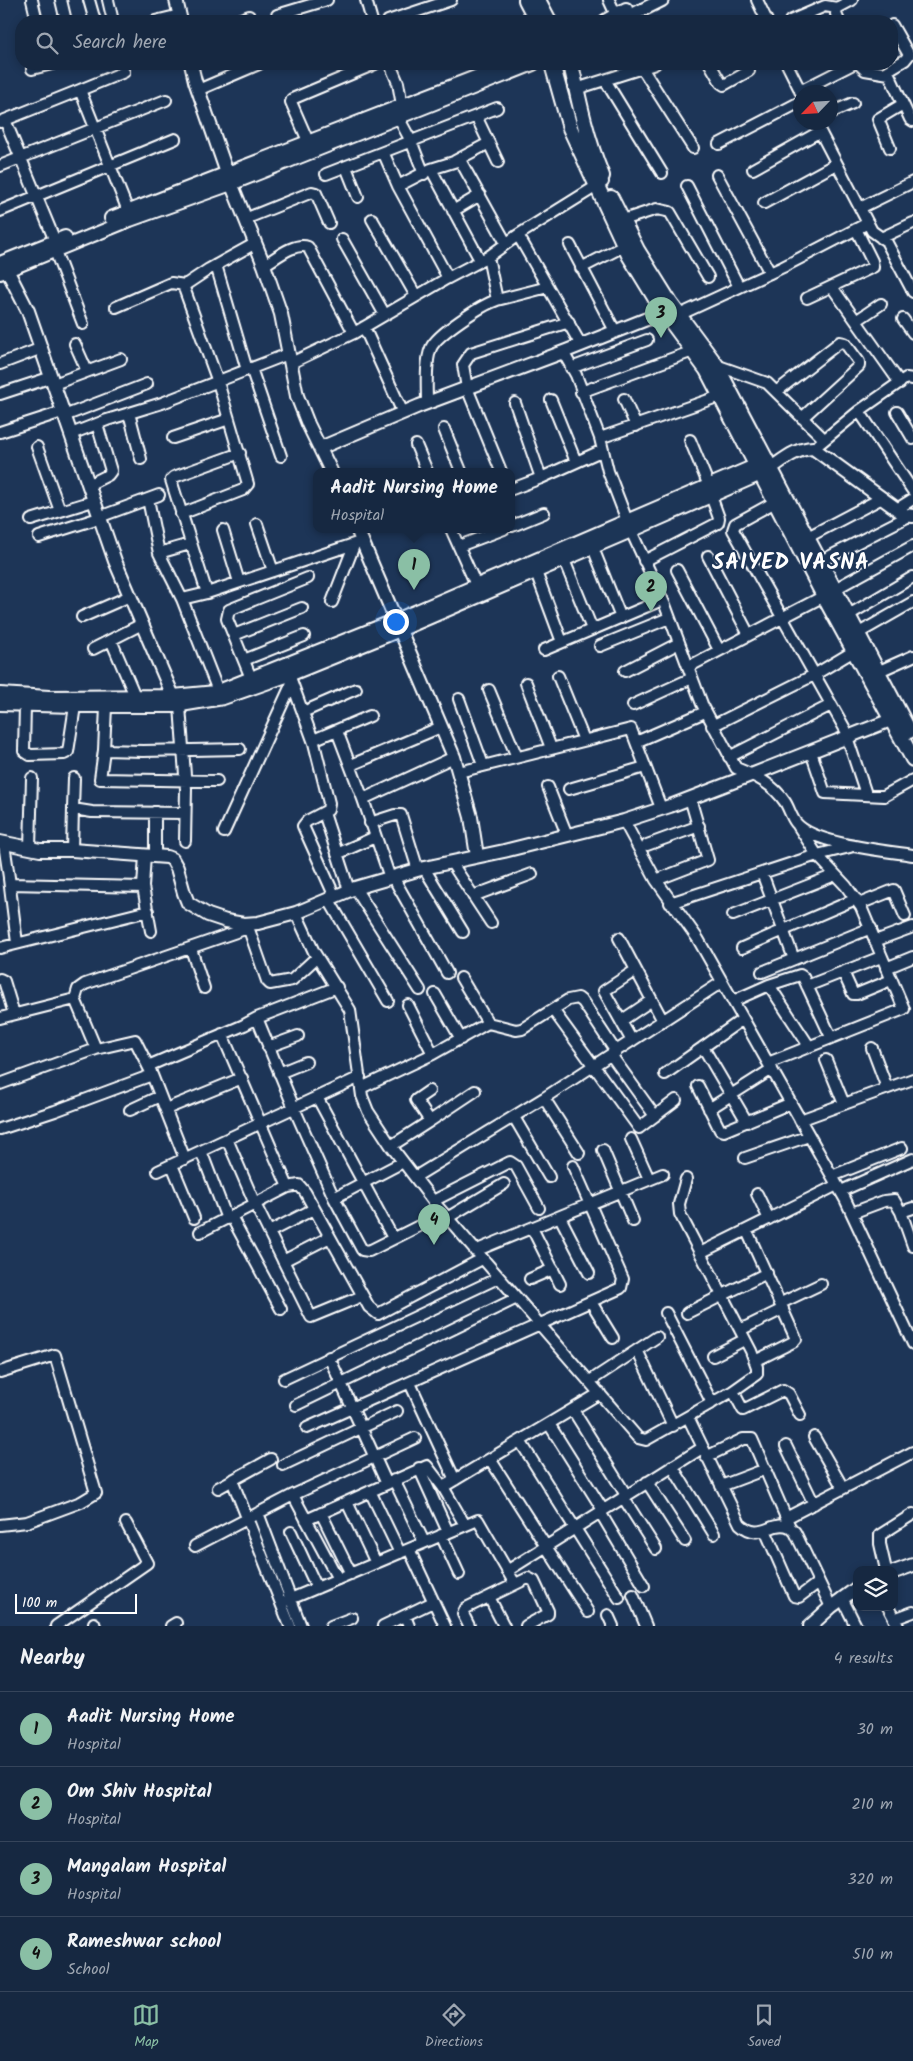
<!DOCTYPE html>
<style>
body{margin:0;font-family:Kalam,sans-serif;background:#1f3048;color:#f1f3f6}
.controls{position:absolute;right:15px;bottom:15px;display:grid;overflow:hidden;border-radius:10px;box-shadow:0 2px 8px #0003}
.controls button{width:45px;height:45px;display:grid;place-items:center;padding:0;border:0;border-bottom:1px solid #35445a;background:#162841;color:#f1f3f6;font:25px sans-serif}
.compass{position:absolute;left:793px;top:85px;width:45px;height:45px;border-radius:50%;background:#162841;box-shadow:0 2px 8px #0003;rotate:245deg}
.scale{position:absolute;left:15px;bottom:12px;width:122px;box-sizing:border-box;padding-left:5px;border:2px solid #fff;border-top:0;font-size:14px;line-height:18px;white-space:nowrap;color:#fff;-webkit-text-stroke:4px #1d3557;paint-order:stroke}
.you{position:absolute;left:395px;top:621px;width:18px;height:18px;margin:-12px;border:4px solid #fff;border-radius:50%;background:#1a73e8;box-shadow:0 0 0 8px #1a73e833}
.badge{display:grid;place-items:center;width:32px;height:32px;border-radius:50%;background:#8abfa5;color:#111;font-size:16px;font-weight:700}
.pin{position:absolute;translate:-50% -41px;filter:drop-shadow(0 1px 2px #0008)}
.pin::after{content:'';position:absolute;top:26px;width:18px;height:15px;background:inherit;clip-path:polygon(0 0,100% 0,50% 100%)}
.popup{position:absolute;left:313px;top:468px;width:202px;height:65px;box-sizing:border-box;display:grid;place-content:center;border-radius:10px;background:#162841;filter:drop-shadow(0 1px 4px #0005);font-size:16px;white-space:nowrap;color:#9ea6b1}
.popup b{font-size:19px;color:#f1f3f6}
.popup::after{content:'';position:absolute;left:50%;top:100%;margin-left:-10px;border:10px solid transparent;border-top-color:#162841}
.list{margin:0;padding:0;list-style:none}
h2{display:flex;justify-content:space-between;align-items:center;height:65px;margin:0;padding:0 20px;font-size:21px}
h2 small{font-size:16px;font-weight:400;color:#9ea6b1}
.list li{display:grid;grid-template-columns:32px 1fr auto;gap:15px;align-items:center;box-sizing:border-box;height:75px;padding:0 20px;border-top:1px solid #35445a}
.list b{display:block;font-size:19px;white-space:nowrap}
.list p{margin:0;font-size:16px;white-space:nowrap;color:#9ea6b1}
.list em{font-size:16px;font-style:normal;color:#9ea6b1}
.icon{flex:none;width:28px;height:28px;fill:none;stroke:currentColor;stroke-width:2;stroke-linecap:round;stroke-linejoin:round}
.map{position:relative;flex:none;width:913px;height:1626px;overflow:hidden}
.search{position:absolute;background:#162841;box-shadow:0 2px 8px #0003;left:15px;right:15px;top:15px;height:55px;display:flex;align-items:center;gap:12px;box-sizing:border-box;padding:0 18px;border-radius:20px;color:#9ea6b1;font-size:19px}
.sheet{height:365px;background:#162841}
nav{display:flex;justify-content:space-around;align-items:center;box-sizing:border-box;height:70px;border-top:1px solid #35445a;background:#162841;font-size:14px;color:#9ea6b1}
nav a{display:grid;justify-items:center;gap:2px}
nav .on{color:#8abfa5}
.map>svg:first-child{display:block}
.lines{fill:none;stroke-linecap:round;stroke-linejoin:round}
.minor-casing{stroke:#fff;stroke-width:14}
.tertiary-casing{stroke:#fff;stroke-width:16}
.secondary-casing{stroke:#fff;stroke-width:18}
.minor{stroke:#1d3557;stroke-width:10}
.tertiary{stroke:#1d3557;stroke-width:12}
.secondary{stroke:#1d3557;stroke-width:14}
.labels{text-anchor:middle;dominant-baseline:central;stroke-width:4;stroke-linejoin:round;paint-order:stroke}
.district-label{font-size:22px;font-weight:bold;letter-spacing:1px;fill:#fff;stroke:#1d3557}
</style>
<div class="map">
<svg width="913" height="1626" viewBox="0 0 913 1626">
<rect width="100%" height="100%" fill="#1d3557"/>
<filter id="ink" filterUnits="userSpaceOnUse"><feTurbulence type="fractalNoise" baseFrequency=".02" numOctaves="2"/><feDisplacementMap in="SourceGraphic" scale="10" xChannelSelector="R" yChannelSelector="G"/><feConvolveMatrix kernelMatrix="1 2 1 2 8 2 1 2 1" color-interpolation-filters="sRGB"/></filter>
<g filter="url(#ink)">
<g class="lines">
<g class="minor-casing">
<path id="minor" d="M 32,0 L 37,21
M 61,0 L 66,21
M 89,0 L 95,21
M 108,0 L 113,21
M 366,0 L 372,21
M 609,0 L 616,15
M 757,0 L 767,21
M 277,15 L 327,0
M 155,21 L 180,15
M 235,21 L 249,16
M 388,21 L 451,0
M 790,21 L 825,6 L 837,8
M 839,21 L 836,14 L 837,8 L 852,0
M 390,64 L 398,83 L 402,105
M 710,64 L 721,83 L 724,85 L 749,71 L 746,64
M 787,64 L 801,92
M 859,64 L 865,70 L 889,74 L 910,119 L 913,121
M 642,68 L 693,148
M 32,69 L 52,64
M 885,72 L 905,60 L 909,55 L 892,25
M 605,80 L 662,173
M 576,89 L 655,64
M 80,90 L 124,72
M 198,90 L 259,64
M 800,91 L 853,64
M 830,113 L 853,103
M 476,116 L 498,162
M 398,117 L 411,141 L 424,174
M 5,120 L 80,90 L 128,211
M 0,122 L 5,120 L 55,241
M 815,122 L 872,231 L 886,241 L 913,292
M 308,141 L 291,102 L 292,99 L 375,64
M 719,144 L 800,102
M 890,148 L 878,119 L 903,104
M 384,154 L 398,186 L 448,278
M 455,161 L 489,143
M 0,166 L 166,100
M 346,167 L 358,197
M 431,169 L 480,260
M 753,169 L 819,132
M 326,174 L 497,108
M 717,175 L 770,273
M 398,186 L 431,169 L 460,160 L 506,243
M 687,186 L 739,287
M 764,203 L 836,164
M 860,208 L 913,182
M 0,211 L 175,139
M 453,211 L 480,195
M 245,219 L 312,192 L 316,193 L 329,223
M 372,219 L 416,296
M 623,220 L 657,209 L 670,212 L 708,277
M 518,235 L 581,345
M 881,238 L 913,223
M 342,239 L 385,315
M 570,245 L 615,331
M 55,251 L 83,324
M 488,257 L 497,300 L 548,287
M 216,265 L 247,370
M 264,265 C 276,258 294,242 308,247 L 354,333
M 581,268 L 624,246
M 832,287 L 900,383
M 807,298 L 873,267 L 872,261 L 856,229
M 116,307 L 171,283 L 185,285
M 679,315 L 783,267 L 868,223
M 903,319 L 913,333
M 856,321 L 881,304
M 364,327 L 403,413
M 75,344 L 87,371
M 563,352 L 576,375 L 600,438 L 608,471 L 631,531 L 665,605 L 702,704 L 736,768 C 756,776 773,784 785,802 C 789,808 791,817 796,823 C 813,844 886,851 913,855
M 291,363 L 354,333 L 446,279 L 488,257 L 518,235 L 603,182
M 0,364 L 42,348
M 716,365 L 767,383 L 824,439
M 251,368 L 281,456
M 571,368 L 647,340
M 54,384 L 121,359
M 581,392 L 693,351
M 776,392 L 840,342 L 845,343 L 859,362 L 859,366 L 802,418
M 0,394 L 52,377
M 624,399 L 636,426
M 551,400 L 576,462
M 427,403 C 427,388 425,362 431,348 C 437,334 482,305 497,300
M 859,411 L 913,491
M 897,412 L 913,439
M 129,413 L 141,459
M 64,416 L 147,384
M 444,429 L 461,471
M 0,432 L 62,412
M 71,434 L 107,420 L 162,403 L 288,354
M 173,438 L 229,419
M 600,438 L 720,396
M 690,440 L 709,486
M 819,444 L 859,411 L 906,378 L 913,379
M 416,445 L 427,471
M 37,447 L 60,511
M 501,471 L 467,388 L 463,365 L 471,353 L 569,322
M 541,478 L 603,450
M 88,485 L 108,475 L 111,471 L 97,424
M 512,489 L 541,478 L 515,403
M 148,499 L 159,553 L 182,599
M 775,502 L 735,524 L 733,530 L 849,736
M 897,509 L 913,499
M 181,514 L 243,490 L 248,484 L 218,382 L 184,288 L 185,285 L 209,269 L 254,244
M 99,517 L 159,495
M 31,520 L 93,501
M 257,524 L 273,571
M 512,526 L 544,513
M 451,529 L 476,585
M 223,530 L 239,582
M 39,537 L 99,518
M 806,538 L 882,498
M 459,546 L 504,529
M 593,548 L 621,618
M 159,553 L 190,544
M 708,556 L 749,635
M 564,560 L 592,629
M 644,561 L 718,523 L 719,518 L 711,496
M 819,562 L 909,516
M 677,570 L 719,650
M 536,572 L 562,642
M 833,590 L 913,546
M 207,593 L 363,541
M 332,602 L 353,548 L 352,545
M 847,616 L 913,577
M 82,617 L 130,596
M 857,634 L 913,602
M 234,635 L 302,608
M 111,640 L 135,696
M 600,646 L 669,618
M 93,649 L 142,624
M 544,650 L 662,600
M 244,660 L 304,636
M 688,667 L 824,596
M 287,669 L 314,743 L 329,803 L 328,810 L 307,821 L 303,826 L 335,897
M 625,671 L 679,643
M 877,672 L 913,656
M 558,676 L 584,740
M 251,678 L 227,619 L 229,610 L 308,578
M 526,683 L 551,748
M 489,690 L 517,757
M 218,691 L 182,599 L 207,593 L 171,480 L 174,477 L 240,453
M 459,699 L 483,765
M 25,705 L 24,751 L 30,755 L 64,754 L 68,752 L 75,706
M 633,705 L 692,678
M 180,706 L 186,789 L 185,841
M 303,712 L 356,689
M 712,726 L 814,675 L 854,651
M 337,731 L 363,799 L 454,757
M 847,737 L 866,794
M 313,740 L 370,716
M 636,742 L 705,712
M 104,750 L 106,707
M 811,752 L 825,793 L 884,796 L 913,780
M 729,757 L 831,705
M 351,765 L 441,727
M 459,772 L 631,729 L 661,808
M 217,781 L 100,779 L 104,750 L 143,751 L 240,749
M 548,787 L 567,835
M 569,789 L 645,767
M 363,799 L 390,878
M 73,809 L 74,778
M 155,812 L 155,855
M 324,813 L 349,890
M 624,821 L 656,880 L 698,939 L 845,1199 L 913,1344
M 370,823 L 395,815 L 401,815 L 418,870
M 224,832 L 292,683
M 4,844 L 10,884 L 143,887 L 151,931
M 647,845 L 699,826
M 30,847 L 32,778
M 72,850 L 73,809 L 92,812 L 185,813
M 337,854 L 375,837
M 451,862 L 491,923
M 424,868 L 463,932
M 762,873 L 794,959
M 393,877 L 447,973
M 9,879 L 17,943
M 656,880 L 708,860 L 690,798
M 143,887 L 145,855
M 355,888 L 420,990
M 473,896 L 532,874
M 329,900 L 388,1001
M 670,903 L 817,855 L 850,847
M 859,904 L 894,890 L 905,916
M 296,913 L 314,952 L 350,1010 L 362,1096 L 368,1111 L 391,1146 L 433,1201 L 638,1438 L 646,1440 L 733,1391 L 757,1374 L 757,1367 L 751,1351 L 680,1214 L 679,1204 L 686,1179
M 733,915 L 835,875
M 247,924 L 267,981 L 270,984 L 292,980 L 317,957
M 619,938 L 663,1021
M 875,941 L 913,927
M 0,948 L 148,911
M 742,948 L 856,899
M 191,949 L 204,988
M 886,968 L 913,957
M 762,972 L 871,928
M 843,972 L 853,994 L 857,994 L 891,980
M 0,979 L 4,981 L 14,1014
M 769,985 L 809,1046
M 807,986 L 881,957
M 435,994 L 461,1039
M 75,999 L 78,989 L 85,984 L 248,928
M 733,1001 L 769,985 L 800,975 L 803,977 L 831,1037
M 553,1010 L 639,1128 L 676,1100
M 0,1018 L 75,999 L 96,1049 L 0,1084
M 257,1018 L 294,1108 L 334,1198 L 362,1250 L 369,1251 L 443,1214
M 621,1021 L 652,1000
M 488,1023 L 516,1030 L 522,1029 L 568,1000 L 578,998 L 583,1002 L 616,1052
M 222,1034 L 288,1187
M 632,1041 L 604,991 L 636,970
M 268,1047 L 298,1036
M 703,1047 L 747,1122
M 872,1048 L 887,1088
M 96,1049 L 135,1040 L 151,1072
M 433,1054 L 488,1023 L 461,978
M 611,1055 L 655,1116
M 826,1060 L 844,1104
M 768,1063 L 904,1009 L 861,907 L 846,886 L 817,855 L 797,824
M 148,1066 L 244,1025 L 257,1018 L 337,987
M 279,1073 L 306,1062
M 665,1074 L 743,1019
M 698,1086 L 720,1130 L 724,1131 L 791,1103
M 361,1088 L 433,1054 L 408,1005
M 317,1097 L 393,1238
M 544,1098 L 579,1153
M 166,1109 L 242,1078
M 709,1109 L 772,1069
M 130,1110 L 160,1096
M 514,1117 L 549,1177
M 800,1120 L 913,1079
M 430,1121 L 475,1091
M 0,1129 L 55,1111 L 152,1075 L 185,1159
M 227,1139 L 255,1204 L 311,1317 L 362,1296
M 631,1139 L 649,1179
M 391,1146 L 430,1121 L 416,1100 L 429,1091
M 603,1150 L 633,1221
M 201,1151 L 227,1219
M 745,1158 L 809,1136
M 172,1165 L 194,1218
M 158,1171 L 360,1077
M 832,1176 L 902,1148
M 415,1177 L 544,1098 L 722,982
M 841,1191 L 913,1159
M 757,1194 L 769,1219
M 334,1198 L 403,1162
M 433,1201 L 510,1162 L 516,1166 L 539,1208
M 901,1212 L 913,1208
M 852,1213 L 884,1201 L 894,1200 L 901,1212 L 913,1246
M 231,1216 L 281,1309
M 560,1217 L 589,1273
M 447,1218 L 504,1184
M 532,1228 L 560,1284
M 747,1231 L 796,1339 L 793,1342 L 755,1361
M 200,1232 L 288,1187 L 299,1185 L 305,1192 L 369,1307 L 378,1314 L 482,1259
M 269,1232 L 314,1209
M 475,1251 L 663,1174
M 700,1253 L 837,1185
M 283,1261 L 330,1237
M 530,1279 L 553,1269
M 591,1302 L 613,1338
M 781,1303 L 821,1284
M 666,1313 L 712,1403
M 687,1313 L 767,1273
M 740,1330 L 783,1309
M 637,1350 L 673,1426
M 713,1356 L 744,1340
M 329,1357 L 387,1484
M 0,1372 L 55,1355 L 96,1493 L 81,1502 L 27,1522 L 0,1525
M 284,1379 L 498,1278
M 590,1381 L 657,1337
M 410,1383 L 455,1480
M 733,1391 L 743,1410 L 783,1390 L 789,1394 L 800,1415
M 296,1405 L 517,1298
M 573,1410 L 626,1495
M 688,1417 L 740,1524 C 761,1543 771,1519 790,1527 L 795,1532 L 831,1607
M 549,1424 L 603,1510
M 307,1428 L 621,1288 L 623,1279 L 573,1166
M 814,1437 L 843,1488
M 520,1441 L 619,1598
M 786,1446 L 814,1504
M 706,1457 L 743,1439 L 752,1439 L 790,1527
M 490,1459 L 588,1612
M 283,1465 L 397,1411
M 672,1466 L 714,1534
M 419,1468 L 448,1532
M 232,1480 L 290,1626
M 394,1480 L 424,1542
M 647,1482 L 685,1541
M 721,1486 L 766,1469
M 443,1487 L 600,1393
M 218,1488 L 271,1459
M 370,1491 L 400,1553
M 293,1495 L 338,1579
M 623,1497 L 656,1549
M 347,1502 L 376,1563
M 600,1512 L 644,1586
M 258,1513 L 301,1626
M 321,1513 L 351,1574
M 786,1518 L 913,1452
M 306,1520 L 427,1466 L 443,1487 L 465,1525
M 765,1530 L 794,1596 L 799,1597 L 819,1582
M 291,1532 L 317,1588
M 441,1535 L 459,1574
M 195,1546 L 293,1495 L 415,1438
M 409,1549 L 445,1626
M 886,1570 L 880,1544 L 880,1535 L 913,1514
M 507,1571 L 702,1448
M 633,1595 L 646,1626
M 489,1597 L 504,1626
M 842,1598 L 856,1626
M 281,1603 L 478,1520 L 515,1584
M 888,1607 L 898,1626
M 608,1615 L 613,1626
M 405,1616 L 409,1626
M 894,1619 L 913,1612
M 94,1623 L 95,1626
M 56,1626 L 147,1563 L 126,1523
M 171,1626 L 176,1623
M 331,1626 L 352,1618
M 383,1626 L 433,1602
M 469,1626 L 463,1614 L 466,1608 L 528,1578 L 534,1581 L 548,1611 L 548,1614 L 526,1626"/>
</g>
<g class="tertiary-casing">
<path id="tertiary" d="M 176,0 L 181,21
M 605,21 L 626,9
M 620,21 L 662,0
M 191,64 L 195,81 L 227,173 L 264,265 L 281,314 L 297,396 L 308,424 L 331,471
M 111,218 L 509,64
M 0,263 L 65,237
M 4,264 L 28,311 L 115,561 L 173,696 L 175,704
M 0,273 L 130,220 L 231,184 L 533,64
M 320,448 L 419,406 L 566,351 L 672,309
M 357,529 L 454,757 L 471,817 L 477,856
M 0,694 L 49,697 L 173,696 L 216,692 L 396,620 L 766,461
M 0,704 L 75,706 L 175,706 L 223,698 L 289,675 L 400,630 L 631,531 L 761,474 C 779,465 791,449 813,448 L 905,515 L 913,516
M 0,842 L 40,850 L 72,850 L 167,857 L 172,859 L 177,868 L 184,893 L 188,903 L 208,915 L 226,921 L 244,924 L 258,923 L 296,913 L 355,888 L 424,868 L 504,851 L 624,821 L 670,806 L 756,773 L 901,716
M 894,1572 L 913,1565
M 810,1626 L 831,1607 L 857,1588"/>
</g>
<g class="secondary-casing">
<path id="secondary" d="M 526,0 L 537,21
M 538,0 L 549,21
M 552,64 L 570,128 L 629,255 L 662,309 L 707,370 L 824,596 L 913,759
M 571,64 C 579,102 587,140 602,176
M 611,198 L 637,250 L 670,303 L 716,365 L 909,731"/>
</g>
<use href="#minor" class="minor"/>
<use href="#tertiary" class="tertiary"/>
<use href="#secondary" class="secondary"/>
</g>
</g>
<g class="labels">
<g class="district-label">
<text x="791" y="563">SAIYED VASNA</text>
</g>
</g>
</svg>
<div class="controls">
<button><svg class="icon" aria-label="layers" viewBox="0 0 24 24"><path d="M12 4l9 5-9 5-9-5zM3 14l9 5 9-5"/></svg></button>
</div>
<svg class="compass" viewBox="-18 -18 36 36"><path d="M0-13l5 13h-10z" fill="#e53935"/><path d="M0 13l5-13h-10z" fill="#9ea6b1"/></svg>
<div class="scale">100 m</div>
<div class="you"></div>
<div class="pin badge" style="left:414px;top:590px">1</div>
<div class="popup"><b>Aadit Nursing Home</b>Hospital</div>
<div class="pin badge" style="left:651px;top:612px">2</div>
<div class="pin badge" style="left:661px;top:338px">3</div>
<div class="pin badge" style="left:434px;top:1245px">4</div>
<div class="search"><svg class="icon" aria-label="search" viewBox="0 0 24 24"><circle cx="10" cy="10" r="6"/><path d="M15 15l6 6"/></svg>Search here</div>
</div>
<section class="sheet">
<h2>Nearby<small>4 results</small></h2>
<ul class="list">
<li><span class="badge">1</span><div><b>Aadit Nursing Home</b><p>Hospital</p></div><em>30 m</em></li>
<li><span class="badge">2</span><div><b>Om Shiv Hospital</b><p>Hospital</p></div><em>210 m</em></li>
<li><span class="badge">3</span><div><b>Mangalam Hospital</b><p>Hospital</p></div><em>320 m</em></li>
<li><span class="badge">4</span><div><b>Rameshwar school</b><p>School</p></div><em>510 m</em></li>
</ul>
</section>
<nav>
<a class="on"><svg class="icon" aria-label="map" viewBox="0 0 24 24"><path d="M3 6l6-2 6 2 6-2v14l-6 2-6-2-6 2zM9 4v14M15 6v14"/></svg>Map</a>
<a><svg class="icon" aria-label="directions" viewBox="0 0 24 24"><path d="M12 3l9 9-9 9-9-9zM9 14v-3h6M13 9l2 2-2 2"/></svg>Directions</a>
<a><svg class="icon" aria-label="saved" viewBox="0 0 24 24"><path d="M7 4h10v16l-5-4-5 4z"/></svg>Saved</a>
</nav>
